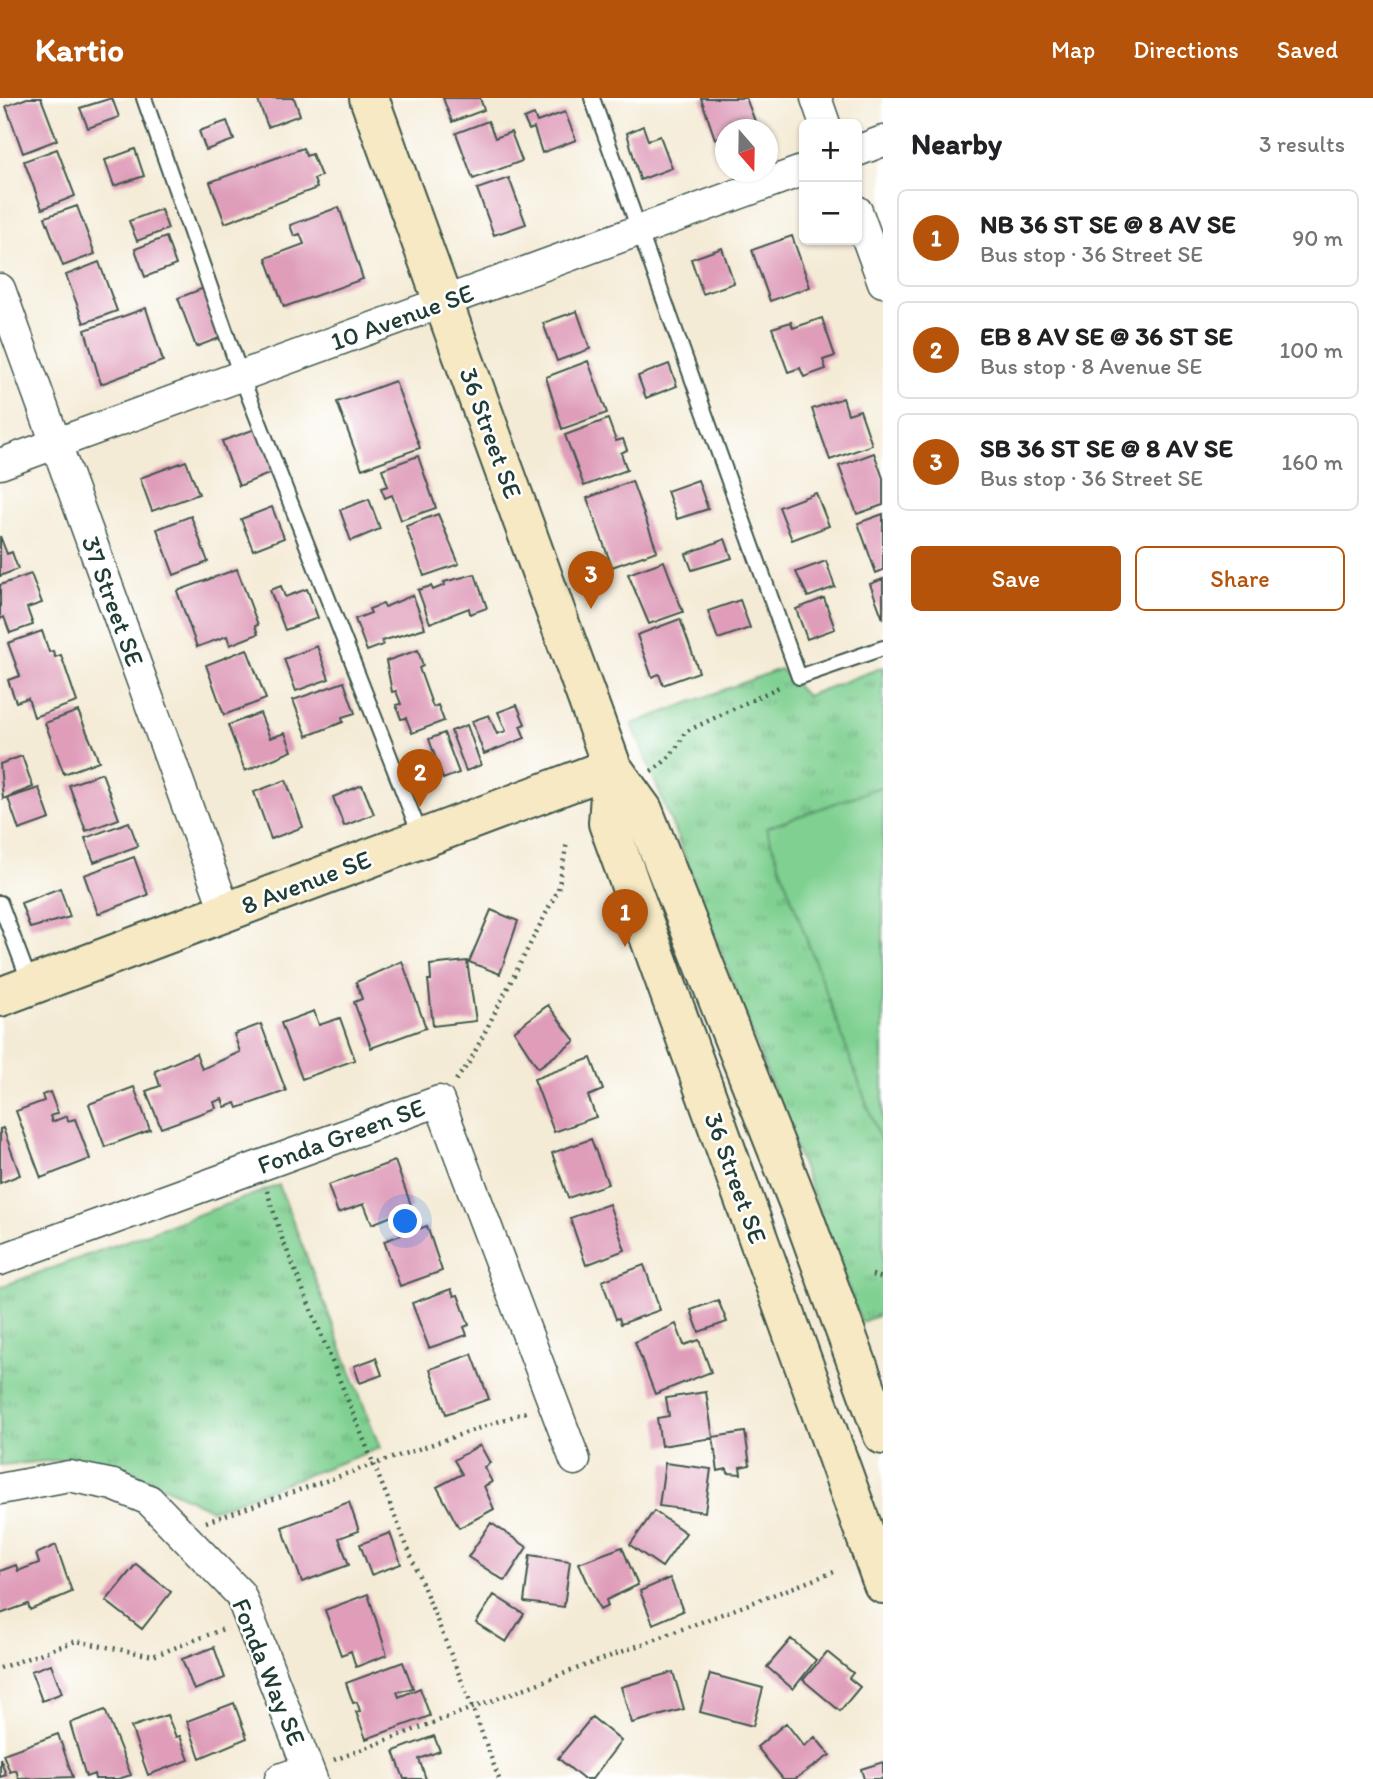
<!DOCTYPE html>
<meta charset="utf-8">
<style>
body{margin:0;font-family:Itim,sans-serif;background:#f2f2f2;color:#202124}
.controls{position:absolute;right:21px;top:21px;display:grid;overflow:hidden;border-radius:10px;box-shadow:0 2px 5px #0004}
.controls button{width:63px;height:63px;display:grid;place-items:center;padding:0;border:0;border-bottom:2px solid #e0e0e0;background:#fff;color:#202124;font:35px sans-serif}
.compass{position:absolute;left:715px;top:21px;width:63px;height:63px;border-radius:50%;background:#fff;box-shadow:0 2px 5px #0004;rotate:160deg}
.you{position:absolute;left:406px;top:1124px;width:24px;height:24px;margin:-18px;border:5px solid #fff;border-radius:50%;background:#1a73e8;box-shadow:0 0 0 10px #1a73e833}
.badge{display:grid;place-items:center;width:46px;height:46px;border-radius:50%;background:#b45309;color:#fff;font-size:23px;font-weight:700}
.pin{position:absolute;translate:-50% -58px;filter:drop-shadow(0 2px 4px #0008)}
.pin::after{content:'';position:absolute;top:37px;width:24px;height:21px;background:inherit;clip-path:polygon(0 0,100% 0,50% 100%)}
.list{margin:0;padding:0;list-style:none}
h2{display:flex;justify-content:space-between;align-items:center;height:91px;margin:0;padding:0 28px;font-size:30px}
h2 small{font-size:23px;font-weight:400;color:#757577}
.list li{display:grid;grid-template-columns:46px 1fr auto;gap:21px;align-items:center;box-sizing:border-box;height:98px;margin:0 14px 14px;padding:0 14px;border:2px solid #e0e0e0;border-radius:10px}
.list b{display:block;font-size:26px;white-space:nowrap}
.list p{margin:0;font-size:23px;white-space:nowrap;color:#757577}
.list em{font-size:23px;font-style:normal;color:#757577}
.actions{display:flex;gap:14px;padding:21px 28px}
.actions a{flex:1;padding:16px 0;border:2px solid #b45309;border-radius:10px;text-align:center;font-size:24px;color:#b45309}
.actions .main{background:#b45309;color:#fff}
.map{position:relative;flex:none;width:883px;height:1681px;overflow:hidden}
header{display:flex;align-items:center;gap:42px;box-sizing:border-box;height:98px;padding:0 35px;background:#b45309;color:#fff}
header strong{font-size:33px}
nav{display:flex;gap:38px;margin-inline-start:auto;font-size:24px}
main{display:flex}
aside{flex:1;background:#fff}
.map>svg:first-child{display:block}
.grass{fill:url(#grass-tufts);stroke:#4f8662;stroke-width:2}
.pitch{fill:#7fd091;stroke:#4f8662;stroke-width:2}
.building{fill:#df9dba}
.lines{fill:none;stroke-linecap:round;stroke-linejoin:round}
.lane-casing{stroke:#3f574c;stroke-width:18}
.street-casing{stroke:#3f574c;stroke-width:33}
.secondary-casing{stroke:#3f574c;stroke-width:42}
.path{stroke:#3f574c;stroke-width:4.5;stroke-dasharray:2 5;stroke-linecap:butt}
.lane{stroke:#fff;stroke-width:14}
.street{stroke:#fff;stroke-width:30}
.secondary{stroke:#f6e9c3;stroke-width:38}
.labels{text-anchor:middle;dominant-baseline:central;stroke-width:5;stroke-linejoin:round;paint-order:stroke}
.street-label{font-size:26px;fill:#1f3d34;stroke:#fff}
</style>
<header>
<strong>Kartio</strong>
<nav><a>Map</a><a>Directions</a><a>Saved</a></nav>
</header>
<main>
<div class="map">
<svg width="883" height="1681" viewBox="0 0 883 1681">
<defs>
<pattern id="grass-tufts" width="24" height="20" patternUnits="userSpaceOnUse" patternTransform="scale(1.75)"><rect width="24" height="20" fill="#7fd091"/><path d="M3 7l-1-3M5 7V3M7 7l1-3M15 17l-1-3M17 17v-4M19 17l1-3" fill="none" stroke="#67aa77"/></pattern>
</defs>
<rect width="100%" height="100%" fill="#fff"/>
<filter id="ink" filterUnits="userSpaceOnUse"><feTurbulence type="fractalNoise" baseFrequency=".0143" numOctaves="2"/><feDisplacementMap in="SourceGraphic" scale="14" xChannelSelector="R" yChannelSelector="G"/><feConvolveMatrix kernelMatrix="1 2 1 2 8 2 1 2 1" color-interpolation-filters="sRGB"/></filter>
<filter id="wash" filterUnits="userSpaceOnUse"><feTurbulence type="fractalNoise" baseFrequency=".00686" numOctaves="4" result="noise"/><feDisplacementMap in="SourceGraphic" scale="28" xChannelSelector="R" yChannelSelector="G"/><feGaussianBlur stdDeviation="1.57" result="paint"/><feColorMatrix in="noise" values="0 0 0 0 0 0 0 0 0 0 0 0 0 0 0 0 0 1.4 0 .05"/><feComposite in="paint" operator="in"/></filter>
<g filter="url(#wash)">
<rect width="100%" height="100%" fill="#f4ebd6"/>
<path class="grass" d="M 883,569 L 883,1216 L 861,1224 L 689,769 L 632,626 L 780,571 L 806,598 Z
M 279,1087 L 380,1350 L 212,1412 L 146,1380 L 113,1368 L 72,1361 L 0,1367 L 0,1189 Z"/>
<path class="pitch" d="M 883,688 L 883,1050 L 766,730 Z"/>
<g id="blocks">
<path class="building" d="M 27,0 L 41,0 L 57,42 L 23,55 L 6,8 Z
M 112,0 L 119,19 L 88,30 L 80,10 Z
M 257,0 L 294,0 L 300,17 L 268,29 Z
M 443,0 L 480,0 L 484,12 L 452,24 Z
M 701,0 L 746,0 L 756,26 L 740,32 L 726,32 L 726,37 L 715,41 Z
M 565,14 L 576,42 L 542,55 L 534,30 L 529,32 L 524,21 L 534,17 L 537,24 Z
M 227,23 L 234,42 L 206,52 L 199,33 Z
M 488,23 L 495,40 L 511,34 L 522,63 L 473,81 L 456,35 Z
M 643,28 L 648,42 L 660,38 L 672,70 L 640,82 L 627,35 Z
M 303,50 L 306,58 L 312,56 L 321,78 L 314,81 L 317,90 L 225,125 L 210,84 Z
M 57,51 L 75,98 L 42,111 L 24,63 Z
M 135,51 L 144,78 L 114,88 L 105,62 Z
M 509,80 L 526,126 L 494,137 L 477,91 Z
M 77,108 L 95,156 L 63,168 L 45,119 Z
M 339,109 L 363,181 L 284,209 L 266,160 L 304,146 L 300,136 L 294,138 L 290,127 Z
M 161,111 L 168,131 L 137,143 L 129,123 Z
M 792,138 L 810,189 L 770,203 L 752,152 Z
M 166,139 L 176,167 L 145,179 L 135,151 Z
M 722,150 L 734,185 L 703,196 L 691,161 Z
M 99,164 L 117,213 L 84,225 L 66,177 Z
M 204,190 L 222,239 L 196,249 L 178,200 Z
M 146,210 L 163,263 L 101,286 L 85,232 Z
M 577,213 L 590,251 L 557,263 L 543,225 Z
M 822,220 L 835,258 L 823,262 L 826,271 L 804,279 L 800,270 L 788,274 L 772,230 L 791,224 L 793,230 Z
M 588,263 L 607,315 L 562,331 L 546,279 Z
M 669,266 L 677,288 L 646,300 L 638,278 Z
M 395,283 L 420,350 L 362,371 L 337,304 Z
M 843,300 L 848,316 L 860,312 L 872,347 L 830,362 L 812,311 Z
M 608,321 L 616,343 L 623,341 L 627,352 L 621,355 L 627,372 L 584,388 L 565,337 Z
M 258,330 L 274,374 L 239,388 L 222,343 Z
M 874,355 L 883,380 L 883,407 L 857,416 L 839,368 Z
M 418,358 L 436,410 L 401,422 L 392,397 L 385,400 L 381,390 L 388,388 L 382,371 Z
M 186,363 L 199,396 L 152,413 L 140,380 Z
M 698,382 L 708,411 L 677,421 L 667,393 Z
M 632,383 L 657,453 L 612,469 L 587,400 Z
M 816,395 L 829,428 L 792,442 L 779,409 Z
M 369,401 L 380,431 L 351,443 L 340,412 Z
M 272,409 L 284,440 L 253,452 L 241,421 Z
M 438,416 L 459,466 L 424,478 L 406,428 Z
M 883,416 L 883,472 L 876,475 L 858,425 Z
M 191,418 L 208,464 L 174,477 L 157,431 Z
M 0,438 L 7,456 L 12,454 L 18,471 L 0,478 Z
M 725,441 L 732,460 L 692,472 L 686,456 Z
M 664,463 L 683,514 L 649,526 L 628,476 Z
M 826,463 L 835,489 L 808,499 L 796,474 Z
M 237,471 L 258,527 L 255,528 L 258,536 L 230,547 L 227,538 L 197,549 L 177,493 Z
M 31,476 L 42,505 L 27,510 L 33,527 L 10,535 L 4,519 L 0,521 L 0,487 Z
M 475,476 L 487,510 L 470,516 L 469,510 L 430,525 L 418,492 L 431,488 L 433,492 L 445,487 L 444,484 Z
M 883,481 L 883,521 L 870,486 Z
M 281,488 L 285,499 L 307,491 L 318,520 L 285,532 L 270,492 Z
M 413,497 L 425,530 L 382,543 L 383,547 L 367,553 L 355,521 L 371,515 L 369,511 L 383,506 L 385,509 Z
M 824,500 L 835,531 L 807,541 L 796,511 Z
M 740,502 L 750,530 L 718,541 L 708,513 Z
M 680,521 L 699,574 L 663,587 L 659,576 L 652,579 L 637,537 Z
M 42,533 L 49,554 L 53,553 L 55,559 L 61,557 L 77,604 L 34,619 L 28,600 L 16,604 L 8,582 L 20,578 L 8,545 Z
M 317,548 L 329,581 L 296,593 L 284,561 Z
M 247,551 L 266,601 L 224,617 L 206,567 Z
M 418,552 L 423,568 L 419,570 L 433,609 L 438,607 L 444,623 L 412,635 L 406,620 L 401,621 L 396,607 L 401,606 L 396,593 L 392,594 L 386,563 Z
M 344,584 L 355,615 L 342,619 L 343,624 L 307,638 L 293,602 Z
M 517,607 L 525,626 L 520,628 L 525,640 L 484,656 L 472,623 L 489,617 L 497,636 L 506,633 L 498,614 Z
M 78,613 L 99,663 L 64,676 L 45,625 Z
M 260,615 L 270,640 L 285,635 L 292,653 L 245,673 L 228,627 Z
M 467,627 L 481,667 L 466,673 L 451,633 Z
M 444,635 L 459,675 L 443,681 L 429,641 Z
M 22,658 L 33,689 L 3,701 L 0,666 Z
M 102,675 L 119,721 L 86,733 L 69,687 Z
M 286,682 L 303,729 L 271,741 L 254,694 Z
M 362,687 L 374,716 L 344,728 L 333,699 Z
M 39,690 L 50,721 L 19,732 L 8,700 Z
M 129,724 L 138,748 L 94,764 L 85,740 Z
M 134,759 L 148,797 L 98,816 L 84,777 Z
M 60,790 L 70,819 L 30,830 L 21,805 Z
M 491,812 L 518,823 L 500,876 L 469,864 Z
M 402,863 L 426,930 L 371,950 L 354,904 L 362,901 L 356,884 Z
M 467,863 L 476,923 L 433,928 L 428,882 L 431,882 L 430,867 Z
M 548,907 L 575,943 L 538,970 L 514,933 Z
M 314,913 L 319,927 L 340,920 L 355,962 L 302,981 L 281,925 Z
M 261,926 L 286,993 L 238,1010 L 236,1005 L 225,1009 L 222,1001 L 214,1004 L 216,1010 L 161,1030 L 146,993 L 160,988 L 155,973 L 196,955 L 202,971 L 211,967 L 240,954 L 234,936 Z
M 591,960 L 603,992 L 588,998 L 596,1019 L 554,1034 L 534,981 Z
M 134,989 L 150,1032 L 105,1049 L 89,1006 Z
M 50,994 L 58,1015 L 50,1018 L 52,1024 L 67,1018 L 68,1023 L 75,1021 L 90,1061 L 41,1080 L 16,1013 L 44,1003 L 42,997 Z
M 3,1030 L 20,1077 L 0,1085 L 0,1031 Z
M 591,1041 L 608,1086 L 568,1100 L 552,1055 Z
M 395,1063 L 412,1110 L 372,1126 L 364,1106 L 338,1115 L 328,1087 Z
M 609,1106 L 625,1152 L 586,1167 L 570,1120 Z
M 427,1128 L 442,1173 L 400,1188 L 384,1143 Z
M 644,1167 L 660,1212 L 621,1226 L 619,1220 L 616,1221 L 602,1183 Z
M 451,1191 L 454,1198 L 458,1197 L 469,1227 L 464,1229 L 467,1237 L 429,1250 L 412,1205 Z
M 718,1202 L 727,1224 L 699,1234 L 691,1212 Z
M 676,1226 L 684,1247 L 699,1242 L 711,1274 L 655,1296 L 635,1244 Z
M 472,1256 L 489,1301 L 446,1316 L 430,1271 Z
M 376,1260 L 382,1277 L 360,1285 L 354,1268 Z
M 706,1294 L 713,1340 L 661,1348 L 657,1320 L 669,1318 L 666,1300 Z
M 745,1334 L 750,1367 L 740,1369 L 741,1376 L 728,1375 L 727,1371 L 718,1373 L 713,1339 Z
M 480,1347 L 490,1365 L 484,1369 L 492,1384 L 484,1388 L 494,1411 L 459,1430 L 437,1389 L 462,1376 L 454,1362 Z
M 665,1365 L 711,1371 L 705,1414 L 659,1408 Z
M 349,1404 L 359,1433 L 339,1440 L 349,1467 L 302,1484 L 282,1429 Z
M 654,1413 L 686,1435 L 662,1469 L 630,1447 Z
M 491,1425 L 527,1449 L 505,1483 L 468,1459 Z
M 390,1435 L 401,1466 L 371,1477 L 360,1446 Z
M 56,1447 L 72,1494 L 30,1512 L 28,1506 L 0,1516 L 0,1473 L 16,1467 L 18,1473 L 39,1465 L 36,1456 Z
M 622,1449 L 638,1487 L 606,1502 L 608,1508 L 600,1512 L 579,1465 Z
M 530,1457 L 570,1463 L 564,1509 L 524,1504 Z
M 136,1466 L 171,1494 L 142,1531 L 106,1503 Z
M 670,1480 L 683,1513 L 653,1526 L 640,1493 Z
M 368,1496 L 387,1557 L 356,1569 L 351,1553 L 341,1557 L 325,1512 Z
M 494,1497 L 524,1516 L 506,1544 L 476,1525 Z
M 791,1541 L 816,1562 L 793,1591 L 767,1569 Z
M 214,1549 L 225,1580 L 194,1592 L 182,1561 Z
M 827,1554 L 853,1575 L 849,1580 L 860,1589 L 840,1613 L 803,1582 Z
M 403,1564 L 413,1590 L 397,1594 L 399,1599 L 420,1590 L 430,1618 L 366,1641 L 356,1614 L 360,1613 L 357,1604 L 353,1605 L 346,1585 Z
M 51,1566 L 62,1595 L 42,1603 L 31,1573 Z
M 673,1574 L 684,1611 L 632,1625 L 621,1589 Z
M 710,1576 L 763,1590 L 753,1628 L 700,1614 Z
M 234,1605 L 247,1640 L 200,1660 L 187,1623 Z
M 105,1612 L 131,1677 L 118,1681 L 95,1681 L 94,1676 L 86,1679 L 70,1625 Z
M 167,1617 L 176,1639 L 180,1638 L 189,1662 L 148,1677 L 131,1629 Z
M 592,1619 L 621,1643 L 592,1681 L 583,1681 L 558,1660 Z
M 786,1625 L 804,1648 L 815,1639 L 830,1657 L 795,1681 L 783,1681 L 757,1649 Z
M 58,1636 L 73,1679 L 19,1681 L 16,1672 L 10,1674 L 3,1656 Z
M 434,1638 L 440,1653 L 419,1661 L 426,1681 L 404,1681 L 394,1653 Z
M 0,1660 L 6,1677 L 0,1679 Z
M 883,1664 L 883,1681 L 864,1681 L 861,1671 Z"/>
</g>
</g>
<g filter="url(#ink)">
<use href="#blocks" fill-opacity="0" stroke="#3f574c" stroke-width="2"/>
<g class="lines">
<g class="lane-casing">
<path id="lane" d="M 144,0 L 241,278 L 421,739
M 592,0 L 799,579 L 883,550
M 0,805 L 30,885"/>
</g>
<g class="street-casing">
<path id="street" d="M 816,0 L 825,26
M 857,53 L 883,43
M 857,113 L 883,184
M 0,191 L 226,815
M 0,366 L 804,72
M 0,1162 L 439,1003 L 575,1362
M 0,1391 L 69,1378 L 113,1387 L 149,1402 L 240,1496 L 312,1681
M 280,1681 L 308,1671"/>
</g>
<g class="secondary-casing">
<path id="secondary" d="M 369,0 L 612,669 L 643,712 L 802,1114 L 883,1337
M 612,669 L 608,725 L 883,1486
M 0,899 L 612,669"/>
</g>
<path class="path" d="M 651,673 C 667,664 678,650 685,634 L 781,588
M 456,982 L 469,965 L 558,792 L 567,744
M 267,1093 L 282,1140 L 473,1611 L 499,1681
M 872,1177 L 883,1180
M 206,1424 L 529,1313
M 0,1570 L 76,1543 L 153,1558 L 226,1530
M 334,1662 L 834,1474"/>
<use href="#lane" class="lane"/>
<use href="#street" class="street"/>
<use href="#secondary" class="secondary"/>
</g>
</g>
<g class="labels">
<g class="street-label">
<text transform="translate(402 219) rotate(-20)">10 Avenue SE</text>
<text transform="translate(491 335) rotate(70)">36 Street SE</text>
<text transform="translate(113 503) rotate(70)">37 Street SE</text>
<text transform="translate(306 784) rotate(-21)">8 Avenue SE</text>
<text transform="translate(341 1038) rotate(-20)">Fonda Green SE</text>
<text transform="translate(736 1080) rotate(70)">36 Street SE</text>
<text transform="translate(269 1574) rotate(68)">Fonda Way SE</text>
</g>
</g>
</svg>
<div class="controls">
<button>+</button>
<button>−</button>
</div>
<svg class="compass" viewBox="-18 -18 36 36"><path d="M0-13l5 13h-10z" fill="#e53935"/><path d="M0 13l5-13h-10z" fill="#757577"/></svg>
<div class="you"></div>
<div class="pin badge" style="left:625px;top:849px">1</div>
<div class="pin badge" style="left:420px;top:709px">2</div>
<div class="pin badge" style="left:591px;top:511px">3</div>
</div>
<aside>
<h2>Nearby<small>3 results</small></h2>
<ul class="list">
<li><span class="badge">1</span><div><b>NB 36 ST SE @ 8 AV SE</b><p>Bus stop · 36 Street SE</p></div><em>90 m</em></li>
<li><span class="badge">2</span><div><b>EB 8 AV SE @ 36 ST SE</b><p>Bus stop · 8 Avenue SE</p></div><em>100 m</em></li>
<li><span class="badge">3</span><div><b>SB 36 ST SE @ 8 AV SE</b><p>Bus stop · 36 Street SE</p></div><em>160 m</em></li>
</ul>
<div class="actions"><a class="main">Save</a><a>Share</a></div>
</aside>
</main>
